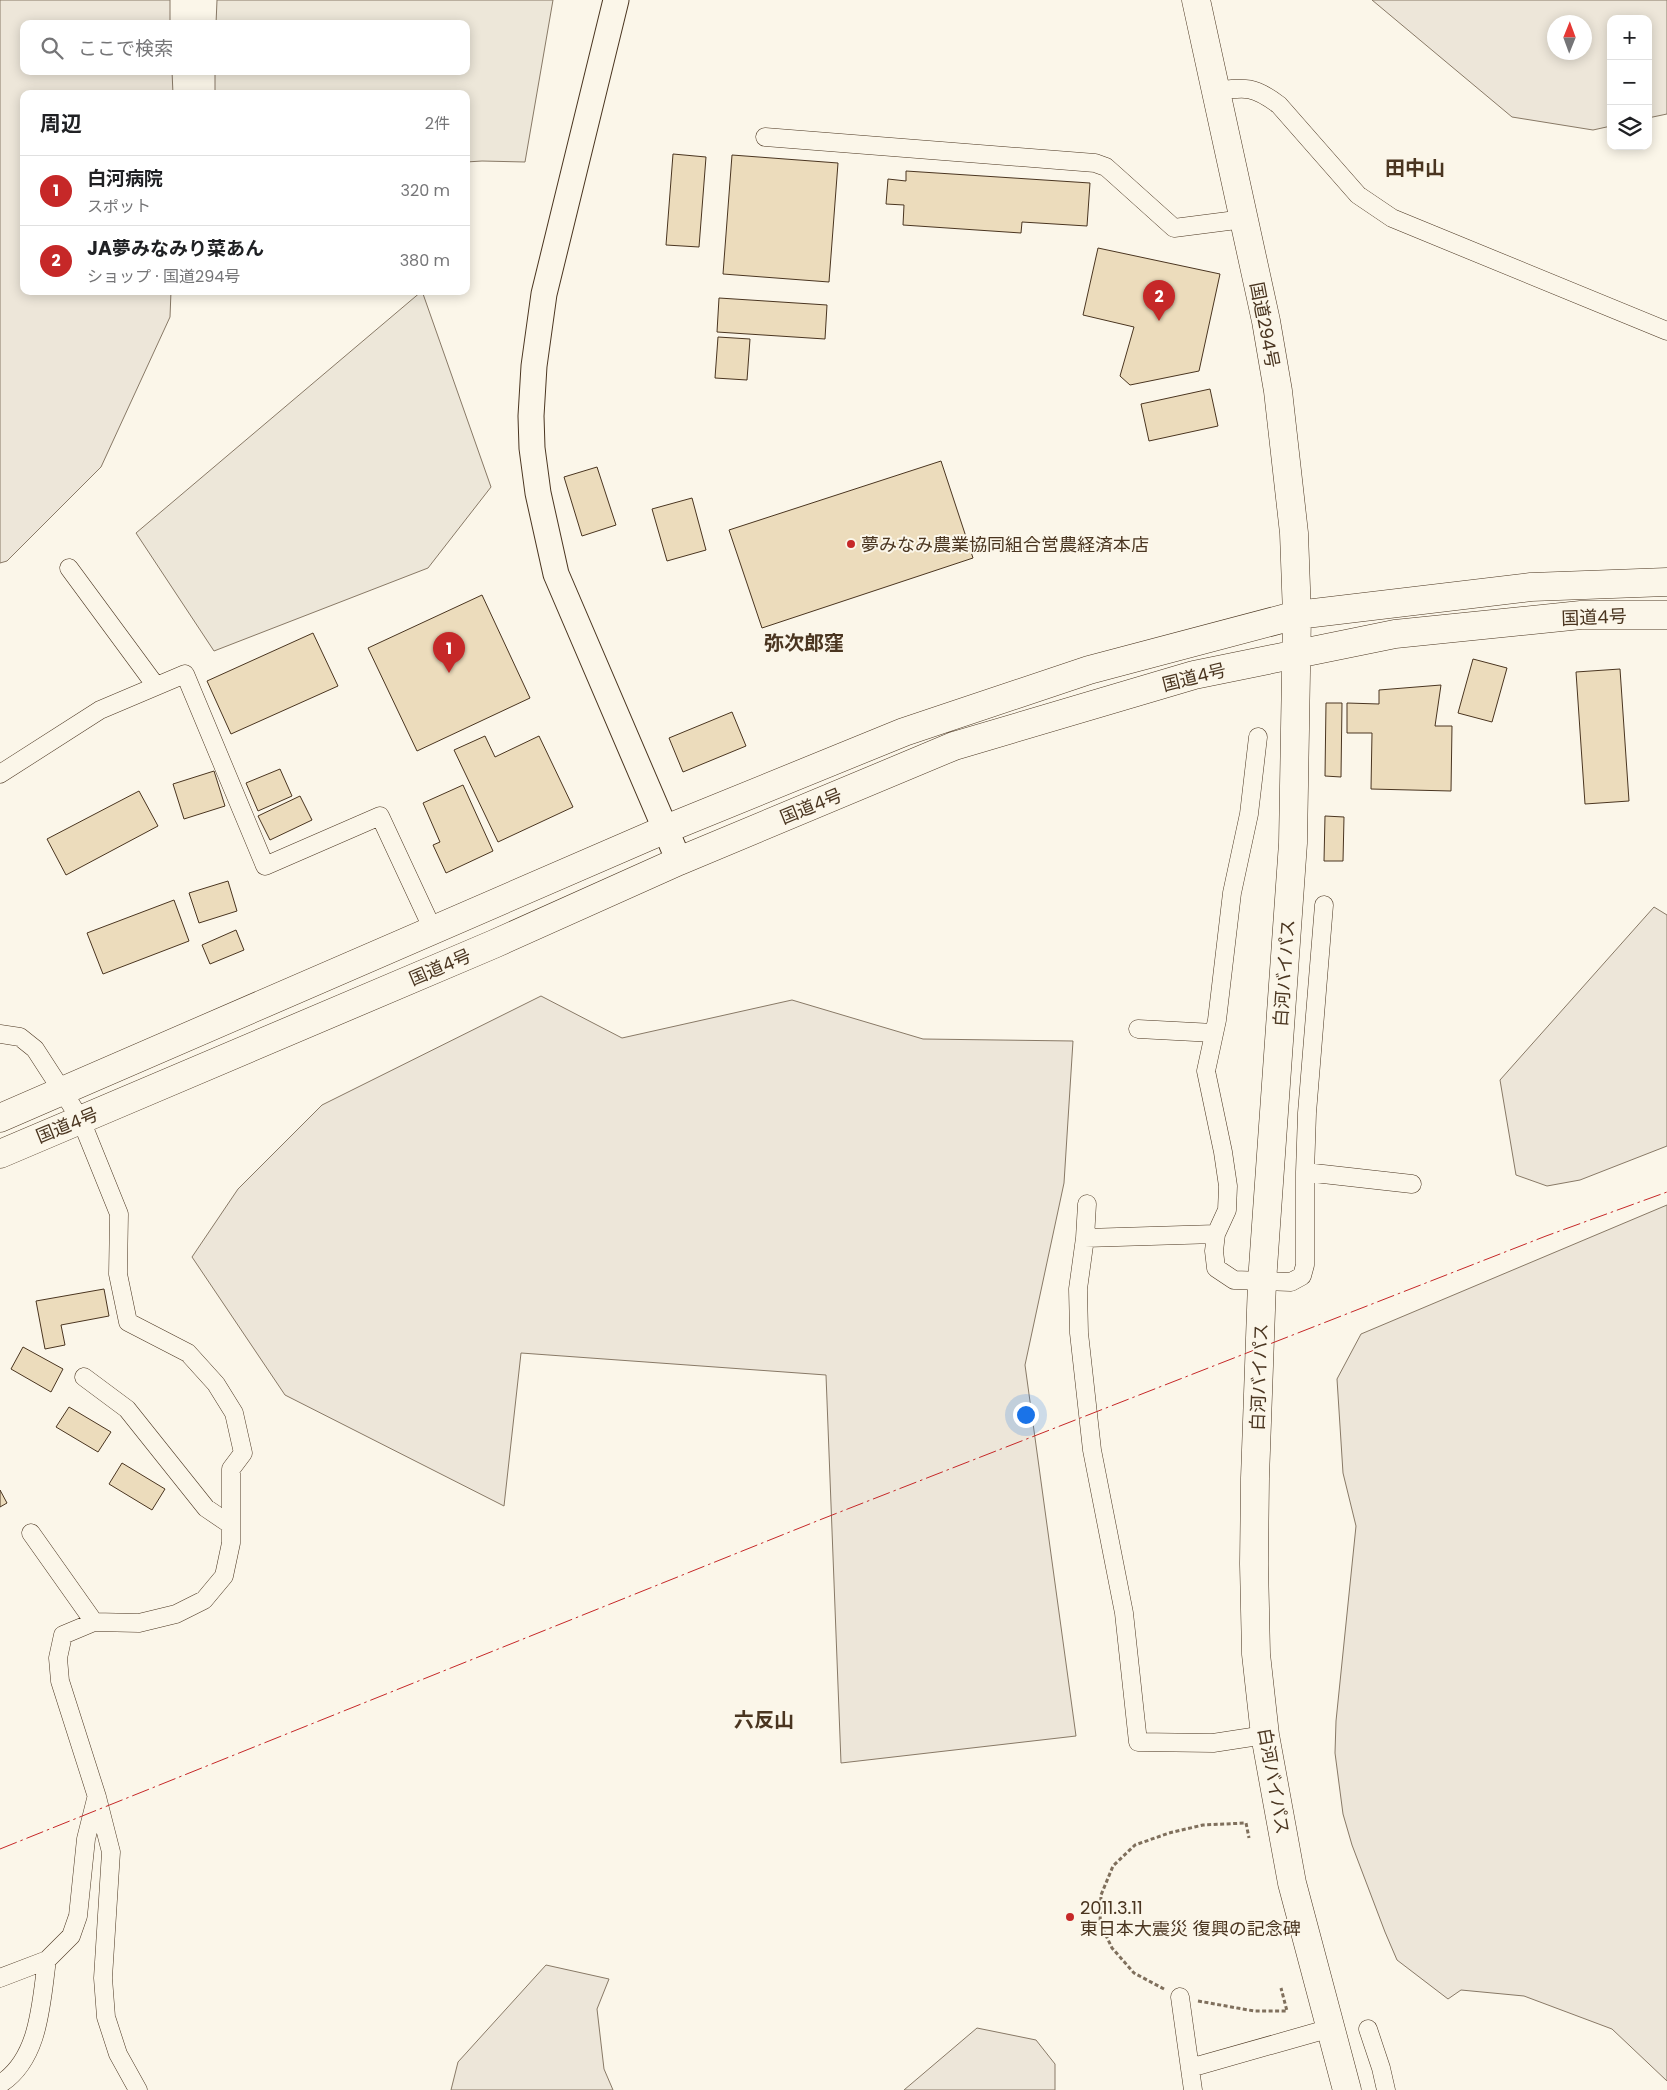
<!DOCTYPE html>
<html lang="ja">
<meta charset="utf-8">
<style>
body{margin:0;font-family:Poppins,"Noto Sans JP",sans-serif;background:#f6f6f6;color:#202124}
.controls{position:absolute;right:15px;top:15px;display:grid;overflow:hidden;border-radius:10px;box-shadow:0 2px 12px #0003}
.controls button{width:45px;height:45px;display:grid;place-items:center;padding:0;border:0;border-bottom:1px solid #e0e0e0;background:#fff;color:#202124;font:25px sans-serif}
.compass{position:absolute;left:1547px;top:15px;width:45px;height:45px;border-radius:50%;background:#fff;box-shadow:0 2px 12px #0003;rotate:1deg}
.you{position:absolute;left:1025px;top:1414px;width:18px;height:18px;margin:-12px;border:4px solid #fff;border-radius:50%;background:#1a73e8;box-shadow:0 0 0 8px #1a73e833}
.badge{display:grid;place-items:center;width:32px;height:32px;border-radius:50%;background:#c62828;color:#fff;font-size:16px;font-weight:700}
.pin{position:absolute;translate:-50% -41px;filter:drop-shadow(0 1px 2px #0008)}
.pin::after{content:'';position:absolute;top:26px;width:18px;height:15px;background:inherit;clip-path:polygon(0 0,100% 0,50% 100%)}
.list{margin:0;padding:0;list-style:none}
h2{display:flex;justify-content:space-between;align-items:center;height:65px;margin:0;padding:0 20px;font-size:21px}
h2 small{font-size:16px;font-weight:400;color:#757577}
.list li{display:grid;grid-template-columns:32px 1fr auto;gap:15px;align-items:center;box-sizing:border-box;height:70px;padding:0 20px;border-top:1px solid #e0e0e0}
.list b{display:block;font-size:19px;white-space:nowrap}
.list p{margin:0;font-size:16px;white-space:nowrap;color:#757577}
.list em{font-size:16px;font-style:normal;color:#757577}
.icon{flex:none;width:28px;height:28px;fill:none;stroke:currentColor;stroke-width:2;stroke-linecap:round;stroke-linejoin:round}
.map{position:relative;flex:none;width:1667px;height:2090px;overflow:hidden}
.search{position:absolute;background:#fff;box-shadow:0 2px 12px #0003;left:20px;top:20px;width:450px;height:55px;display:flex;align-items:center;gap:12px;box-sizing:border-box;padding:0 18px;border-radius:10px;color:#757577;font-size:19px}
.panel{position:absolute;background:#fff;box-shadow:0 2px 12px #0003;left:20px;top:90px;width:450px;height:205px;border-radius:10px}
.map>svg:first-child{display:block}
.green{fill:#ede6d9;stroke:#887966;fill-rule:evenodd}
.parking{fill:#ede7d9;stroke:#887966}
.building{fill:#ecdcbc;stroke:#4a3520}
.lines{fill:none;stroke-linecap:round;stroke-linejoin:round}
.street-casing{stroke:#4a3520;stroke-width:19}
.secondary-casing{stroke:#4a3520;stroke-width:27}
.highway-casing{stroke:#4a3520;stroke-width:29}
.path{stroke:#7f6f5c;stroke-width:3;stroke-dasharray:4 2.5;stroke-linecap:butt}
.street{stroke:#fbf6e9;stroke-width:18}
.secondary{stroke:#fbf6e9;stroke-width:25}
.highway{stroke:#fbf6e9;stroke-width:28}
.power{stroke:#c62828;stroke-width:1;stroke-dasharray:18 4 2.5 4;stroke-linecap:butt}
.poi-dot{fill:#c62828;stroke:#fbf6e9;stroke-width:2}
.labels{text-anchor:middle;dominant-baseline:central;stroke-width:4;stroke-linejoin:round;paint-order:stroke}
.street-label{font-size:18px;fill:#4a3520;stroke:#fbf6e9}
.poi-label{font-size:18px;fill:#4a3520;stroke:#fbf6e9;text-anchor:start}
.quarter-label{font-size:20px;font-weight:bold;fill:#4a3520;stroke:#fbf6e9}
</style>
<div class="map">
<svg width="1667" height="2090" viewBox="0 0 1667 2090">
<rect width="100%" height="100%" fill="#fbf6e9"/>
<path class="green" d="M 0,0 L 170,0 L 170,24 L 24,24 L 24,71 L 172,71 L 173,94 L 24,94 L 24,291 L 171,291 L 170,317 L 101,467 L 7,561 L 0,563 Z
M 1372,0 L 1667,0 L 1667,114 L 1648,118 L 1648,19 L 1611,19 L 1611,126 L 1593,130 L 1512,117 ZM 1584,22 L 1584,52 L 1554,52 L 1554,22 Z
M 1654,907 L 1667,915 L 1667,1146 L 1580,1180 L 1547,1186 L 1516,1175 L 1500,1080 Z
M 541,996 L 622,1038 L 792,1000 L 923,1039 L 1073,1041 L 1064,1183 L 1025,1365 L 1076,1736 L 841,1763 L 826,1375 L 521,1353 L 504,1506 L 285,1395 L 192,1257 L 238,1189 L 322,1105 Z
M 1667,1205 L 1667,2081 L 1612,2029 L 1524,1996 L 1461,1990 L 1448,1999 L 1397,1960 L 1385,1932 L 1352,1845 L 1343,1814 L 1335,1753 L 1336,1721 L 1356,1526 L 1343,1473 L 1337,1379 L 1361,1334 Z
M 546,1965 L 609,1979 L 597,2009 L 604,2069 L 613,2090 L 451,2090 L 458,2062 Z
M 977,2028 L 1036,2040 L 1055,2064 L 1055,2090 L 904,2090 Z"/>
<path class="parking" d="M 217,0 L 553,0 L 525,162 L 482,161 L 466,162 L 466,94 L 215,94 L 215,71 L 466,71 L 466,24 L 216,24 Z
M 422,291 L 491,487 L 428,568 L 214,651 L 136,533 Z"/>
<path class="building" d="M 673,154 L 706,157 L 699,247 L 666,245 Z
M 732,155 L 838,163 L 829,282 L 723,274 Z
M 906,171 L 1090,183 L 1087,226 L 1022,222 L 1021,233 L 903,225 L 904,205 L 886,204 L 888,179 L 906,181 Z
M 1098,248 L 1220,274 L 1199,371 L 1130,385 L 1120,376 L 1134,327 L 1083,315 Z
M 719,298 L 827,305 L 825,339 L 717,332 Z
M 718,337 L 750,339 L 747,380 L 715,378 Z
M 1210,389 L 1218,426 L 1149,441 L 1141,404 Z
M 941,461 L 973,558 L 762,628 L 729,530 Z
M 597,467 L 616,525 L 582,536 L 564,477 Z
M 692,498 L 706,550 L 667,561 L 652,509 Z
M 482,595 L 530,698 L 417,751 L 368,648 Z
M 313,633 L 338,686 L 231,734 L 207,681 Z
M 1473,659 L 1507,668 L 1492,722 L 1458,713 Z
M 1620,669 L 1629,801 L 1585,804 L 1576,672 Z
M 1441,685 L 1435,726 L 1452,726 L 1451,791 L 1371,789 L 1372,733 L 1347,733 L 1347,703 L 1379,704 L 1379,690 Z
M 1326,703 L 1342,703 L 1341,777 L 1325,776 Z
M 732,712 L 746,746 L 683,772 L 669,738 Z
M 485,736 L 495,757 L 539,736 L 573,807 L 498,842 L 454,750 Z
M 280,769 L 292,796 L 258,811 L 246,783 Z
M 214,771 L 225,806 L 184,819 L 173,784 Z
M 463,785 L 493,851 L 446,873 L 433,845 L 440,842 L 423,803 Z
M 139,791 L 158,826 L 66,875 L 47,839 Z
M 300,796 L 312,820 L 270,840 L 258,816 Z
M 1325,816 L 1344,817 L 1343,861 L 1324,861 Z
M 228,881 L 237,911 L 199,923 L 189,893 Z
M 174,900 L 189,941 L 103,974 L 87,933 Z
M 236,930 L 244,950 L 210,964 L 202,945 Z
M 104,1289 L 109,1316 L 61,1325 L 65,1345 L 45,1349 L 36,1301 Z
M 23,1347 L 63,1369 L 51,1392 L 11,1369 Z
M 69,1407 L 111,1432 L 98,1452 L 56,1427 Z
M 122,1463 L 165,1489 L 152,1510 L 109,1484 Z
M 0,1490 L 7,1503 L 0,1507 Z"/>
<g class="lines">
<g class="street-casing">
<path id="street" d="M 1216,91 C 1246,87 1254,86 1279,105 L 1358,195 L 1392,218 L 1667,331
M 765,137 L 1095,163 L 1106,167 L 1115,175 L 1174,228 L 1244,219
M 69,568 L 156,686
M 1258,737 L 1249,814 L 1232,893 L 1217,1020 L 1206,1071 L 1223,1152 L 1228,1186 L 1227,1210 L 1216,1234 L 1214,1251 L 1216,1268 L 1234,1280 L 1291,1282 L 1302,1276 L 1305,1265 L 1305,1172 L 1307,1113 L 1324,905
M 0,774 L 100,710 L 185,674 L 265,866 L 380,816 L 433,930
M 1138,1029 L 1214,1033
M 0,1034 L 20,1037 L 35,1049 L 81,1120 L 119,1214 L 118,1274 L 128,1322 L 188,1353 L 216,1384 L 234,1413 L 243,1453 L 231,1469 L 231,1543 L 224,1576 L 204,1600 L 176,1614 L 139,1623 L 94,1622 L 63,1635 L 58,1658 L 60,1681 L 97,1797 L 111,1852 L 103,1978 L 106,2017 L 118,2054 L 138,2090
M 1305,1172 L 1412,1184
M 1087,1204 L 1085,1238 L 1078,1289 L 1079,1333 L 1092,1450 L 1124,1613 L 1138,1742 L 1213,1743 L 1265,1735
M 1085,1238 L 1216,1234
M 84,1377 L 127,1409 L 206,1508 L 231,1525
M 31,1533 L 94,1622
M 0,1978 L 47,1960 L 71,1936 L 78,1916 L 86,1839 L 96,1799
M 1180,1997 L 1193,2090
M 1368,2029 L 1381,2068 L 1386,2090
M 1190,2068 L 1331,2028
M 0,2084 C 40,2059 41,2002 47,1960"/>
</g>
<g class="secondary-casing">
<path id="secondary" d="M 616,0 L 544,294 L 534,366 L 531,416 L 532,448 L 538,493 L 556,574 L 679,861"/>
</g>
<g class="highway-casing">
<path id="highway" d="M 1196,0 L 1266,321 L 1278,391 L 1294,533 L 1297,615 L 1293,843 L 1262,1282 L 1255,1478 L 1254,1564 L 1256,1654 L 1265,1735 L 1292,1883 L 1347,2090
M 0,1118 L 666,829 L 904,732 L 1089,670 L 1297,615 L 1531,587 L 1667,582
M 0,1154 L 494,944 L 679,861 L 954,746 L 1194,675 L 1395,634 L 1581,615 L 1667,615"/>
</g>
<path class="path" d="M 1164,1989 L 1134,1973 L 1112,1948 L 1100,1923 L 1101,1895 L 1113,1866 L 1135,1845 L 1169,1833 L 1203,1825 L 1246,1823 L 1249,1838
M 1198,2001 L 1254,2011 L 1287,2011 L 1281,1988"/>
<use href="#street" class="street"/>
<use href="#secondary" class="secondary"/>
<use href="#highway" class="highway"/>
<path class="power" d="M 0,1849 L 822,1519 L 1546,1236 L 1667,1192"/>
</g>
<g class="poi-dot">
<circle cx="851" cy="544" r="5"/>
<circle cx="1070" cy="1917" r="5"/>
</g>
<g class="labels">
<g class="street-label">
<text transform="translate(1265 325) rotate(79)">国道294号</text>
<text transform="translate(1594 617) rotate(-2)">国道4号</text>
<text transform="translate(1194 677) rotate(-14)">国道4号</text>
<text transform="translate(811 806) rotate(-22)">国道4号</text>
<text transform="translate(440 967) rotate(-23)">国道4号</text>
<text transform="translate(1284 973) rotate(-86)">白河バイパス</text>
<text transform="translate(67 1125) rotate(-22)">国道4号</text>
<text transform="translate(1259 1377) rotate(-88)">白河バイパス</text>
<text transform="translate(1274 1781) rotate(80)">白河バイパス</text>
</g>
<g class="poi-label">
<text x="861" y="544">夢みなみ農業協同組合営農経済本店</text>
<text x="1080" y="1907">2011.3.11<tspan x="1080" dy="21">東日本大震災 復興の記念碑</tspan></text>
</g>
<g class="quarter-label">
<text x="1415" y="168">田中山</text>
<text x="804" y="643">弥次郎窪</text>
<text x="764" y="1720">六反山</text>
</g>
</g>
</svg>
<div class="controls">
<button>+</button>
<button>−</button>
<button><svg class="icon" aria-label="layers" viewBox="0 0 24 24"><path d="M12 4l9 5-9 5-9-5zM3 14l9 5 9-5"/></svg></button>
</div>
<svg class="compass" viewBox="-18 -18 36 36"><path d="M0-13l5 13h-10z" fill="#e53935"/><path d="M0 13l5-13h-10z" fill="#757577"/></svg>
<div class="you"></div>
<div class="pin badge" style="left:449px;top:673px">1</div>
<div class="pin badge" style="left:1159px;top:321px">2</div>
<div class="search"><svg class="icon" aria-label="search" viewBox="0 0 24 24"><circle cx="10" cy="10" r="6"/><path d="M15 15l6 6"/></svg>ここで検索</div>
<section class="panel">
<h2>周辺<small>2件</small></h2>
<ul class="list">
<li><span class="badge">1</span><div><b>白河病院</b><p>スポット</p></div><em>320 m</em></li>
<li><span class="badge">2</span><div><b>JA夢みなみり菜あん</b><p>ショップ · 国道294号</p></div><em>380 m</em></li>
</ul>
</section>
</div>
